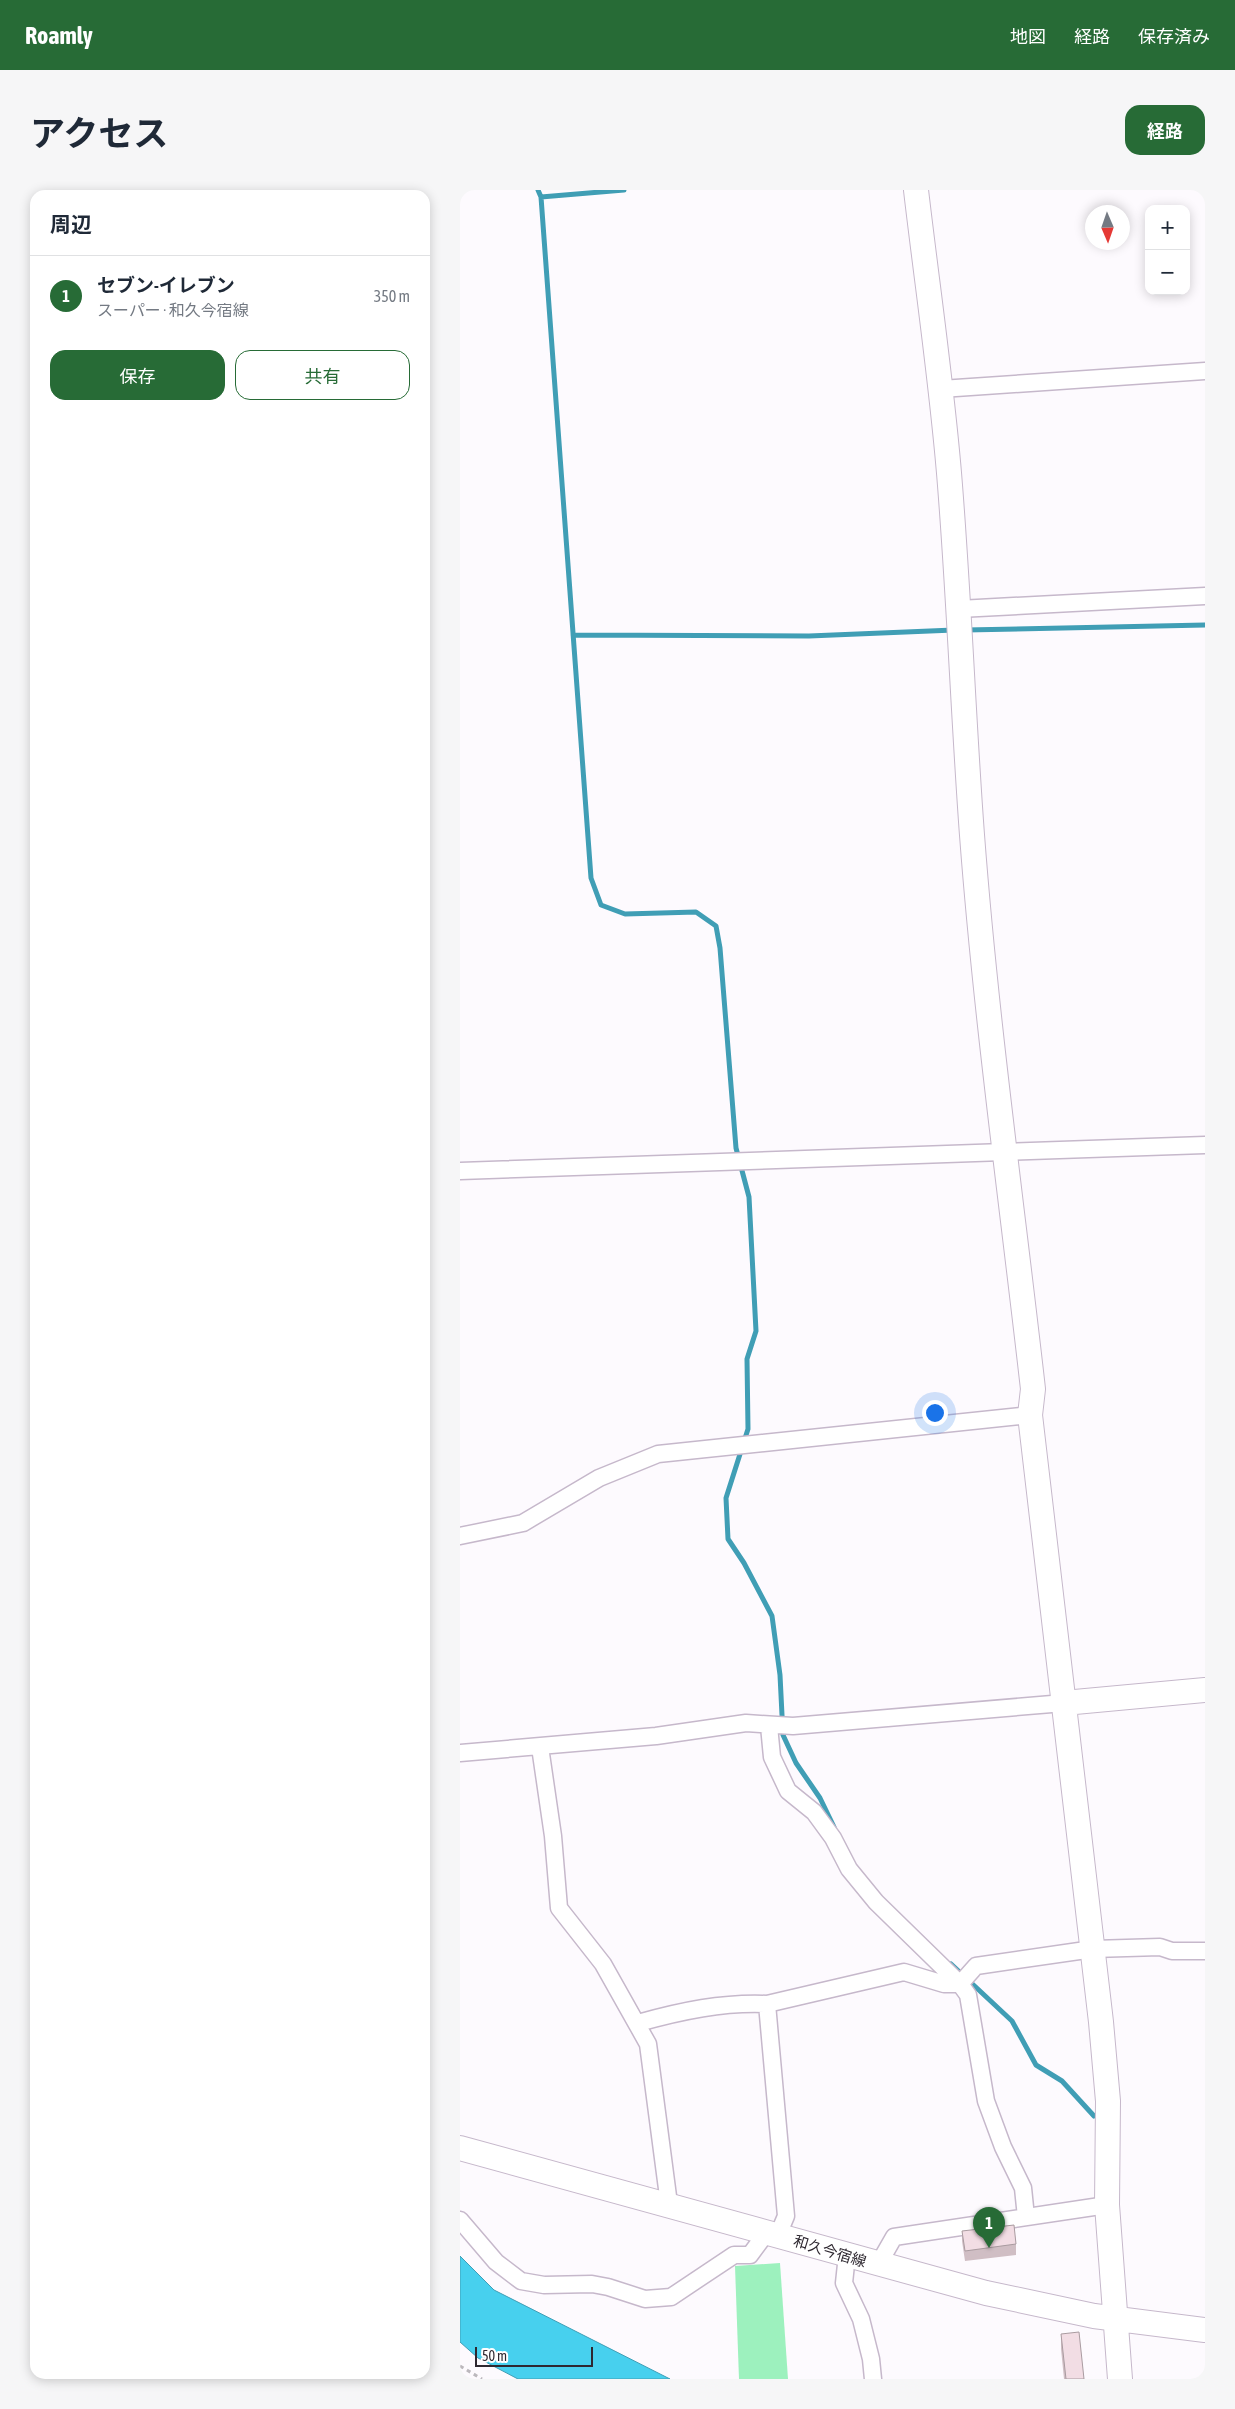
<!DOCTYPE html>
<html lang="ja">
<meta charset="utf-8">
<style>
body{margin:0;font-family:"Asap Condensed","Noto Sans JP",sans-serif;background:#f6f6f7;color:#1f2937}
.controls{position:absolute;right:15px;top:15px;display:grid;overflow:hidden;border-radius:10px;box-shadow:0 2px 12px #0003}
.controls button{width:45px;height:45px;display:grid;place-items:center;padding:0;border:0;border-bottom:1px solid #e0e1e3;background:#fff;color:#1f2937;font:25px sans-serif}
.compass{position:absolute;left:625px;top:15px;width:45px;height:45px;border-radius:50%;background:#fff;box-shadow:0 2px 12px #0003;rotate:178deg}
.scale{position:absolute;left:15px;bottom:12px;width:118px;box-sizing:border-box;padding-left:5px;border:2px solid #2e2830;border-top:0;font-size:14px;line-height:18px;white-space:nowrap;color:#2e2830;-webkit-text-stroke:4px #fff;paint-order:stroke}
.you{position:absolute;left:474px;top:1222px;width:18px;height:18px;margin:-12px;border:4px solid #fff;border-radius:50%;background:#1a73e8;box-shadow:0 0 0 8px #1a73e833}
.badge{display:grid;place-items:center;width:32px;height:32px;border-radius:50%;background:#276b36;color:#fff;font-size:16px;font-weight:700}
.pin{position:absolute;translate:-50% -41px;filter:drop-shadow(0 1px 2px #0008)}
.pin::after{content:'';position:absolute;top:26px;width:18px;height:15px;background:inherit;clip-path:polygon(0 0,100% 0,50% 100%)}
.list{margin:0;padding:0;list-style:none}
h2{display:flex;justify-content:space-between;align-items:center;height:65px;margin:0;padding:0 20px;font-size:21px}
h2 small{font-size:16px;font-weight:400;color:#747a83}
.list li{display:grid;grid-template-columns:32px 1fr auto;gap:15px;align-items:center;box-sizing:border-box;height:80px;padding:0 20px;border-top:1px solid #e0e1e3}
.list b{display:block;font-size:19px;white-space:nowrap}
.list p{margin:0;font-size:16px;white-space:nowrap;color:#747a83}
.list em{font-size:16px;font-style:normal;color:#747a83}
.actions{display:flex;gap:10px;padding:15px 20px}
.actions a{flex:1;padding:11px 0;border:1px solid #276b36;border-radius:15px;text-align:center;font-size:18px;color:#276b36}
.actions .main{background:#276b36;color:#fff}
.map{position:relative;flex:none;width:745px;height:2189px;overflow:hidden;border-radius:15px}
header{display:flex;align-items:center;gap:30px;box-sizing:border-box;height:70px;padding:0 25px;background:#276b36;color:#fff}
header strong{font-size:24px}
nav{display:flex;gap:28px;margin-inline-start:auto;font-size:18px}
.intro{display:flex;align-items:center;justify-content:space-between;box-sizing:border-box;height:120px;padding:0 30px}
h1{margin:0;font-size:35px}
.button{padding:12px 22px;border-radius:15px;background:#276b36;color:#fff;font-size:18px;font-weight:700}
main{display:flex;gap:30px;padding:0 30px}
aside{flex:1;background:#fff;border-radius:15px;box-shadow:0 2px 12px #0003}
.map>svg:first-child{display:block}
.green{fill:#9df1be}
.water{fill:#47d0ee;stroke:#409eb5}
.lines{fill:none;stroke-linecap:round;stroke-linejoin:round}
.stream{stroke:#409eb5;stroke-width:5}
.street-casing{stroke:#c6b8cb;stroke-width:19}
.secondary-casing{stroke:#c6b8cb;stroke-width:26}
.path{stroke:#bcb8bd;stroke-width:3;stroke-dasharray:4 4;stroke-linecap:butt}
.street{stroke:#fff;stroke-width:16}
.secondary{stroke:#fff;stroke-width:24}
.wall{fill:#d0bec4}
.building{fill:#f2dde4;stroke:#a99ba0}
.labels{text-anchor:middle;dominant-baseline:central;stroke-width:4.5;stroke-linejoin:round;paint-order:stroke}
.street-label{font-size:15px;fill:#2e2830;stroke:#fff}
</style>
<header>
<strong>Roamly</strong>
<nav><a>地図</a><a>経路</a><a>保存済み</a></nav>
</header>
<div class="intro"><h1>アクセス</h1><a class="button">経路</a></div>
<main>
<aside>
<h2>周辺<small></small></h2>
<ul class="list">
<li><span class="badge">1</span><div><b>セブン-イレブン</b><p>スーパー · 和久今宿線</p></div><em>350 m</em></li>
</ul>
<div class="actions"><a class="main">保存</a><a>共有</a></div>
</aside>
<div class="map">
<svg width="745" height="2189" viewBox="0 0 745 2189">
<rect width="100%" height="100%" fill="#fdfafe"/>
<path class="green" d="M 320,2073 L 328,2189 L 279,2189 L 275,2076 Z"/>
<path class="water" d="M 0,2066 L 34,2100 L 210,2189 L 58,2189 L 18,2168 L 0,2152 Z"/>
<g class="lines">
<path class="stream" d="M 78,0 L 81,7 L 131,688 L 141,715 L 165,724 L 236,722 L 256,736 L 260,758 L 276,958 L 289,1007 L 296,1141 L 287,1169 L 288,1239 L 266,1308 L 268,1349 L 284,1373 L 312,1426 L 320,1485 L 323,1545 L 336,1573 L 360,1608 L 374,1637
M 81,7 L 164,0
M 505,440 L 745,435
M 113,445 L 349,446 L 494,440
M 491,1774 L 552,1831 L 576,1875 L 602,1891 L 634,1926"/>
<g class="street-casing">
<path id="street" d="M 481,199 L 745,181
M 499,419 L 745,406
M 0,981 L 745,955
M 0,1346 L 63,1333 L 139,1288 L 198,1264 L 570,1225
M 309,1536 L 312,1567 L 328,1601 L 354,1622 L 373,1648 L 389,1679 L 416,1712 L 500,1794 L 508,1805 L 526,1911 L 543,1957 L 563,1998 L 566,2027
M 80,1557 L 93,1646 L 99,1718 L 143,1774 L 188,1854 L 209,2014
M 0,1563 L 196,1546 L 286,1533 L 333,1536 L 604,1513
M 178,1833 C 221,1821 263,1812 307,1814
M 0,2030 L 36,2072 L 61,2091 L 84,2095 L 132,2094 L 148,2097 L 185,2109 L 211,2107 L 274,2065 L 290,2065 L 307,2042
M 318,2045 L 326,2026 L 307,1814 L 444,1782 L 484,1794 L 500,1794 L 516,1776 L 633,1759 L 700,1757 L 712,1761 L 745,1761
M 387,2065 L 384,2093 L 401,2129 L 411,2169 L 413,2189
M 418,2075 L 434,2047 L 647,2015"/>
</g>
<g class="secondary-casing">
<path id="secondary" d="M 456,0 C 467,94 481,188 489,283 C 499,403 503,524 512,645 C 526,830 552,1014 573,1199 L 570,1225 L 641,1832 L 648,1911 L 647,2015 L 660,2189
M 604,1513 L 745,1500
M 0,1958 L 526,2103 L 634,2126 L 745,2140"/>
</g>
<path class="path" d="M 0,2176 L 22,2189"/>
<use href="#street" class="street"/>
<use href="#secondary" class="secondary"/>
</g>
<path class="wall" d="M 502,2041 L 556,2054 L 556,2065 L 505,2071 L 502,2051 Z
M 601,2144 L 624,2189 L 604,2189 L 601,2159 Z"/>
<path class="building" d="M 554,2035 L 556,2054 L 505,2061 L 502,2041 Z
M 619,2142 L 624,2189 L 606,2189 L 601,2144 Z"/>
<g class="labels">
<g class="street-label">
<text transform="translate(370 2061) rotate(17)">和久今宿線</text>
</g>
</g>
</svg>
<div class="controls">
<button>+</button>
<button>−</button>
</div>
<svg class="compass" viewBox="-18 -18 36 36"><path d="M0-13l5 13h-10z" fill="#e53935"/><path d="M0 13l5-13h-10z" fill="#747a83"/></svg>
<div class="scale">50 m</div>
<div class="you"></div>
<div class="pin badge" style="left:529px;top:2058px">1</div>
</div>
</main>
